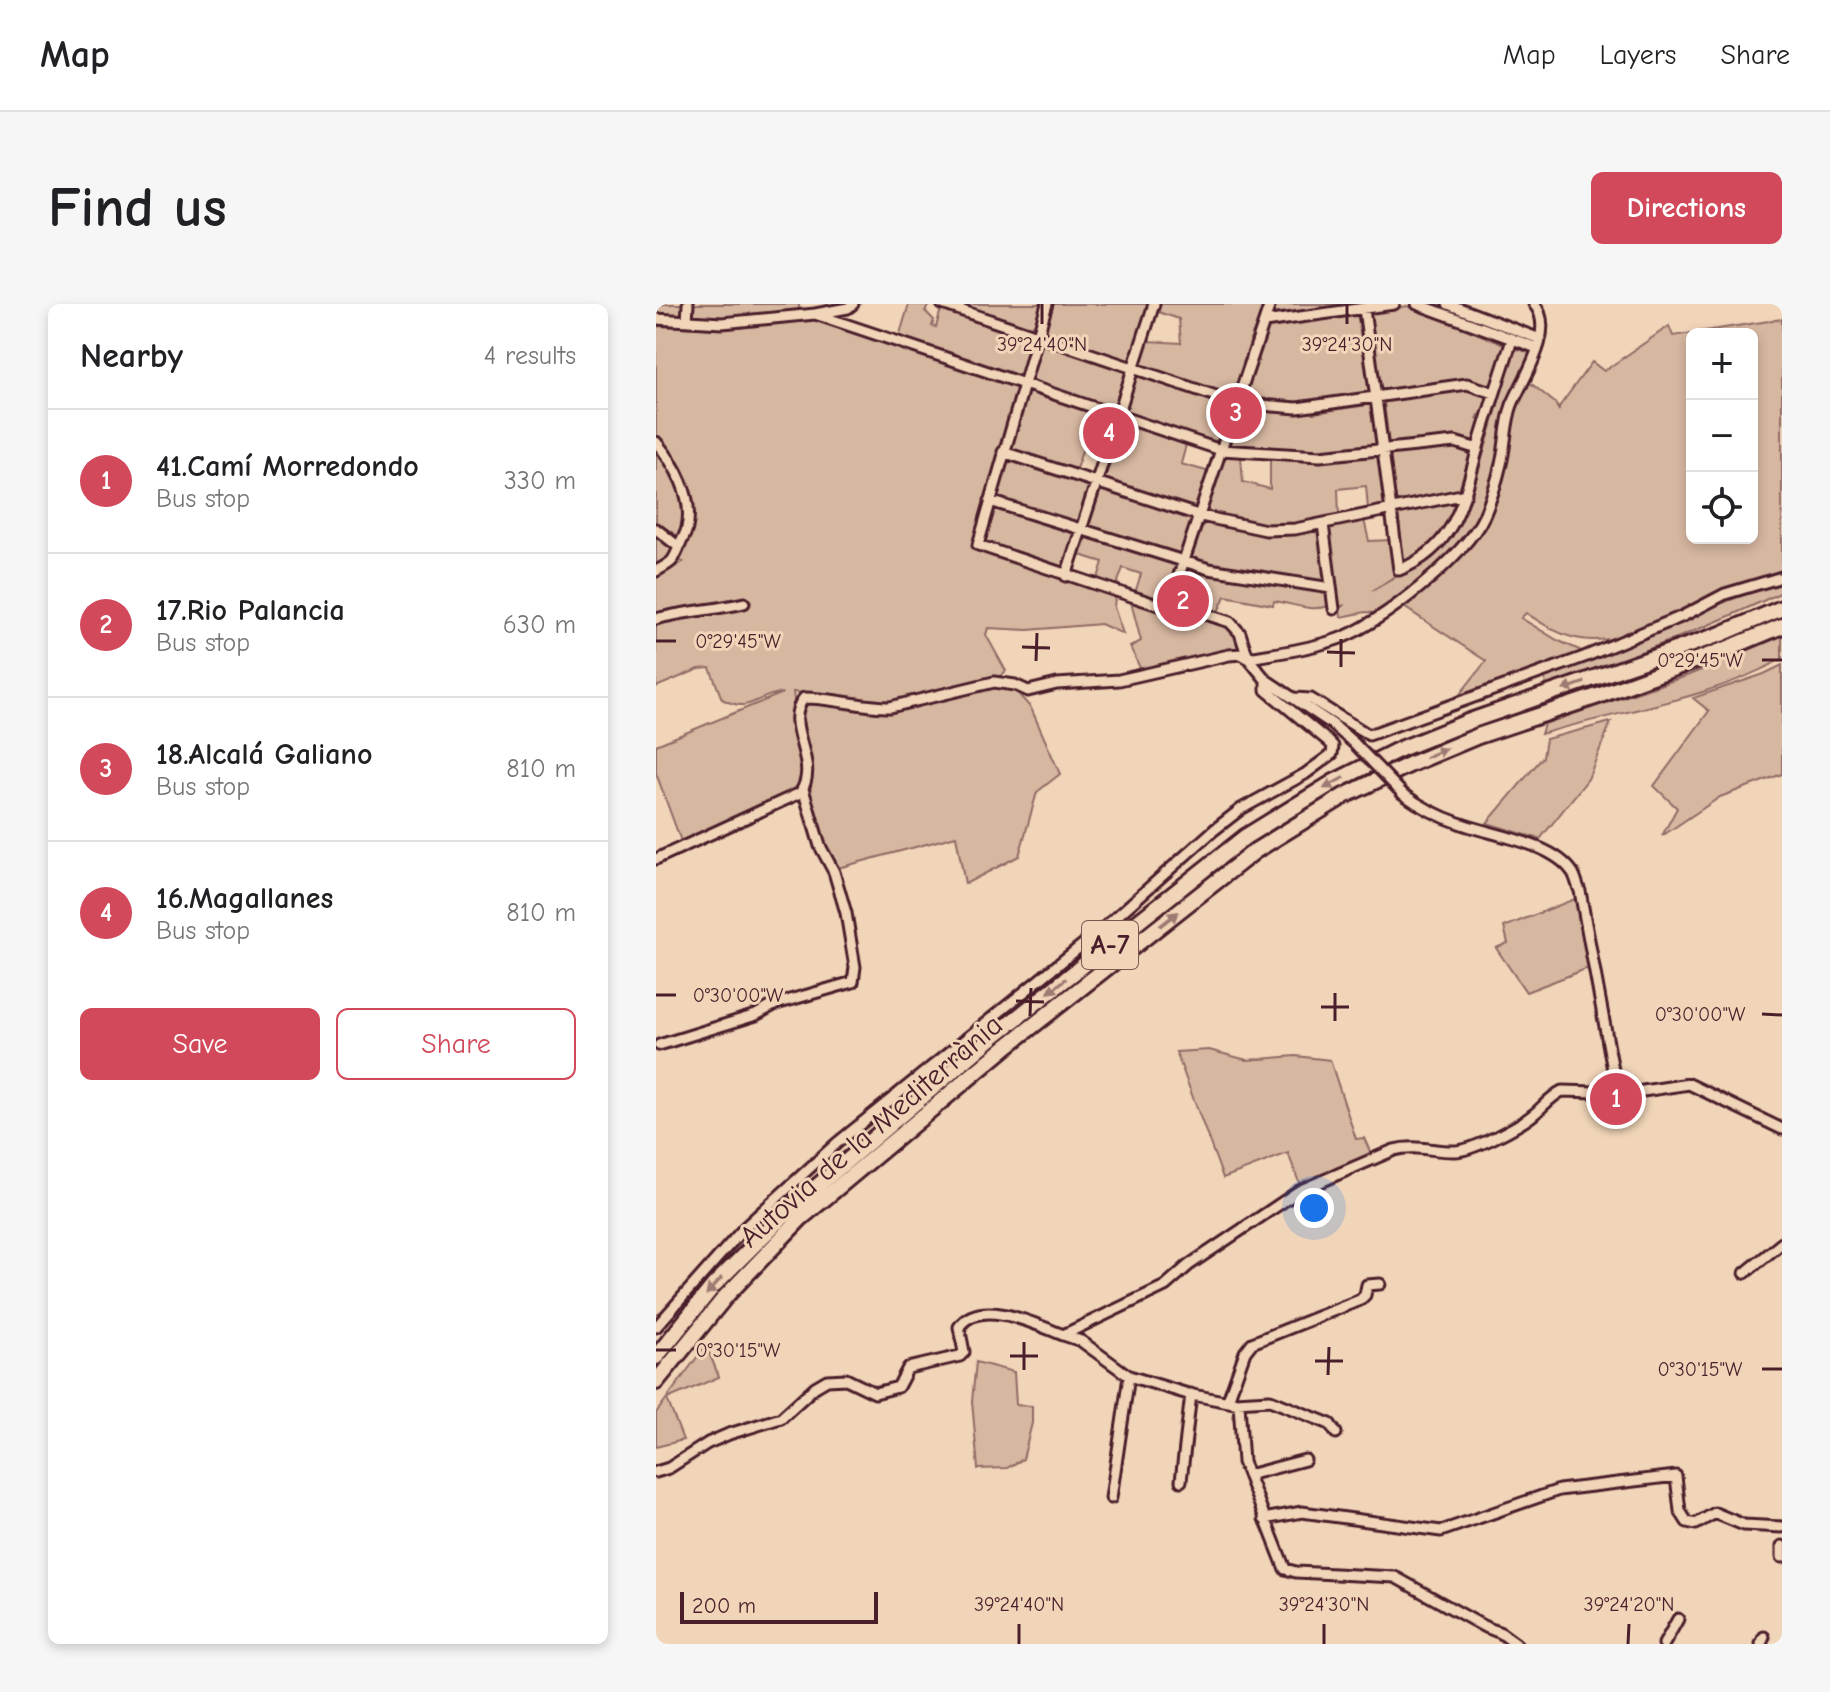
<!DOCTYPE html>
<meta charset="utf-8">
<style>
body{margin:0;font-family:"Comic Neue",sans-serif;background:#f6f6f6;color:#202124}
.controls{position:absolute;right:24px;top:24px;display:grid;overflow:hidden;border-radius:12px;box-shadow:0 4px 12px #0003}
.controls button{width:72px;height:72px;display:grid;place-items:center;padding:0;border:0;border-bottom:2px solid #e0e0e0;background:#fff;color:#202124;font:40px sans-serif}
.scale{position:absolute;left:24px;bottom:20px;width:198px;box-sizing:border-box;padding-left:8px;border:4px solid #4a1f2b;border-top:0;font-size:22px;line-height:28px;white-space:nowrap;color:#4a1f2b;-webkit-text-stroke:6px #f1d5b8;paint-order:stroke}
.you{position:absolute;left:658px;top:904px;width:28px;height:28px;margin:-20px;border:6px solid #fff;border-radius:50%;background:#1a73e8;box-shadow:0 0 0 12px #1a73e833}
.badge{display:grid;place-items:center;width:52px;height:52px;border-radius:50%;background:#d1495b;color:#fff;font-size:26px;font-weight:700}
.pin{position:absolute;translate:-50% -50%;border:4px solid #fff;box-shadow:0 2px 8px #0006}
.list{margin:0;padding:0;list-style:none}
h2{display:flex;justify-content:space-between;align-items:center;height:104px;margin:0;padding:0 32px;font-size:34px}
h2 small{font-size:26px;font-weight:400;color:#757577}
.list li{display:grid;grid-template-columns:52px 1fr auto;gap:24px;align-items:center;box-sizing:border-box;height:144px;padding:0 32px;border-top:2px solid #e0e0e0}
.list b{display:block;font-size:30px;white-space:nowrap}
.list p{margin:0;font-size:26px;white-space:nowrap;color:#757577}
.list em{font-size:26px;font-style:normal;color:#757577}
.actions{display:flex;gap:16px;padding:24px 32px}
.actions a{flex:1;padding:18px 0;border:2px solid #d1495b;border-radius:12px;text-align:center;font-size:28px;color:#d1495b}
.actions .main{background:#d1495b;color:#fff}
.icon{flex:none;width:44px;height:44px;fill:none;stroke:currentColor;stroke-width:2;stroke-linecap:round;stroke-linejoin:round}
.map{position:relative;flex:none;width:1126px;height:1340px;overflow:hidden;border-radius:12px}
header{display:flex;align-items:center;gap:48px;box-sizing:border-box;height:112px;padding:0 40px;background:#fff;border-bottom:2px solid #e0e0e0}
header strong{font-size:38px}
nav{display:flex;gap:44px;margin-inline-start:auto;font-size:28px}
.intro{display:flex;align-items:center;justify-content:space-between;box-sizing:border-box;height:192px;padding:0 48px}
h1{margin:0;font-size:56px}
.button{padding:20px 36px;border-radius:12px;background:#d1495b;color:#fff;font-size:28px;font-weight:700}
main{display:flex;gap:48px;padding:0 48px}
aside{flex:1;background:#fff;border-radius:12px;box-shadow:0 4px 12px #0003}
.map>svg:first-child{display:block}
.green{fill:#d6b7a0;stroke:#906b66;stroke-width:2;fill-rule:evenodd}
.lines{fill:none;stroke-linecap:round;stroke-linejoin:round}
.minor-casing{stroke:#4a1f2b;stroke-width:15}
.highway-casing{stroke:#4a1f2b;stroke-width:20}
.minor{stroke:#f1d5b8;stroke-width:9}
.highway{stroke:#f1d5b8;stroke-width:14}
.minor-bridge-casing{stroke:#4a1f2b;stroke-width:15;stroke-linecap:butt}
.minor-bridge{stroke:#f1d5b8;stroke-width:9}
.oneway{fill:#9e7a72}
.ticks{fill:none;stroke:#4a1f2b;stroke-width:3}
.labels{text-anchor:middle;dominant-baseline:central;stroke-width:6;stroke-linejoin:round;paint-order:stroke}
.shield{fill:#f1d5b8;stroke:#7c5655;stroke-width:2}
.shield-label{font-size:28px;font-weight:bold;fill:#4a1f2b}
.street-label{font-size:30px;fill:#4a1f2b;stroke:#f1d5b8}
.ticks-label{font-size:20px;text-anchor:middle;fill:#4a1f2b;stroke:#f1d5b8;stroke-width:6;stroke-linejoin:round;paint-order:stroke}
</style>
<header>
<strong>Map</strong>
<nav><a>Map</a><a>Layers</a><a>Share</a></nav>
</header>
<div class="intro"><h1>Find us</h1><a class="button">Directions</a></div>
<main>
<aside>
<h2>Nearby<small>4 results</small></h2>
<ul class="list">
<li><span class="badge">1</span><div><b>41.Camí Morredondo</b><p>Bus stop</p></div><em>330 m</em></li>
<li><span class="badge">2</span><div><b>17.Rio Palancia</b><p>Bus stop</p></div><em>630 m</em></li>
<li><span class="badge">3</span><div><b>18.Alcalá Galiano</b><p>Bus stop</p></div><em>810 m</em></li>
<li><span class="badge">4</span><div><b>16.Magallanes</b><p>Bus stop</p></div><em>810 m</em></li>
</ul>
<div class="actions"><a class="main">Save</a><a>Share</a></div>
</aside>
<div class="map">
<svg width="1126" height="1340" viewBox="0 0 1126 1340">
<rect width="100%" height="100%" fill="#f1d5b8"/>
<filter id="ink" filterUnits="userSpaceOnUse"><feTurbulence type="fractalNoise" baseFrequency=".0125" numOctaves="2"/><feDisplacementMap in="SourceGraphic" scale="16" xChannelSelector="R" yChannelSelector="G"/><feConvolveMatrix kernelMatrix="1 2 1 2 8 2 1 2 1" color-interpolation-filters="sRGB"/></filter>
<g filter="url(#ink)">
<path class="green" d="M 0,0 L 27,0 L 26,13 L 0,11 Z
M 37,0 L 143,0 L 143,6 L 69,16 L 36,13 Z
M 253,0 L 273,1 L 269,7 L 278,16 L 276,22 L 280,23 L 285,5 L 375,37 L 365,75 L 243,33 Z
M 302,0 L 386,0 L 380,22 L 376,21 L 376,25 Z
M 397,0 L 494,0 L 475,58 L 389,30 Z
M 505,0 L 609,0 L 594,36 L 597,37 L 578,93 L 484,61 L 492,37 L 525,39 L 523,15 L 502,8 Z
M 619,0 L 701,0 L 618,13 L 616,11 Z
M 751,2 L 848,40 L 835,81 L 812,75 L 725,88 L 713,10 Z
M 701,10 L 715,90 L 655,99 L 588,96 L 611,24 Z
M 158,15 L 363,84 L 316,243 L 459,293 L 458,303 L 467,330 L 445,320 L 372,326 L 332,324 L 330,331 L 350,367 L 343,373 L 232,398 L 137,388 L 147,464 L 144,485 L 26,540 L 0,469 L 0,441 L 127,389 C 99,390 96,411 66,395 L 54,364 L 43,365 L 0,383 L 0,273 L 27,258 L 21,256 L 25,234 L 0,218 L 0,22 L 70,25 Z
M 1126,15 L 1126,266 C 1111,271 1095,276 1080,283 C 1036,303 974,343 925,335 C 904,332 887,320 870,309 L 865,314 L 901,336 L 930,349 L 801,394 L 830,357 L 745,301 L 822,229 L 854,114 L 872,77 L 899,99 L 903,107 L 903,103 L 936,58 L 948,67 L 1013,22 L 1017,32 ZM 1036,30 L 1096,30 L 1096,234 L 1036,234 Z
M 385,39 L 472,68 L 459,107 L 375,78 Z
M 862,45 L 875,49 C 866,75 854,99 846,125 C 843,135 845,145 842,156 C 822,238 787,266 717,309 L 710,308 L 685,313 L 684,304 L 689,301 L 683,303 L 672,224 L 708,216 L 713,237 L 735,236 L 739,272 L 716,287 L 771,255 L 799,224 L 814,196 L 857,49 Z
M 481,71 L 576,102 L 563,141 L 469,110 Z
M 812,85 L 832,92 L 826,111 L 823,111 L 821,115 L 825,117 L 818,138 L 799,133 L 733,140 L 728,98 Z
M 372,87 L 456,116 L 448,144 L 429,138 L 420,165 L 355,144 Z
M 717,100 L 723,141 L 662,148 L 572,143 L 585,105 L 658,109 Z
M 466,119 L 530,141 L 525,160 L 554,168 L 542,205 L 449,175 Z
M 796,143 L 814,150 L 803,186 L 740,198 L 734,152 L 736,149 Z
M 722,151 L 729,203 L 712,205 L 710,182 L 682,185 L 683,212 L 620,222 L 553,209 L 551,207 L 569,152 L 585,153 L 587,178 L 614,185 L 614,155 L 660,158 Z
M 353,154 L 434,181 L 423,218 L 392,212 L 344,195 L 342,191 Z
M 447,185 L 539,214 L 527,250 L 433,222 L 444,187 Z
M 803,196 L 805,198 L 778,241 L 748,261 L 742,209 Z
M 339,205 L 419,230 L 408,267 L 328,240 Z
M 548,218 L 606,230 L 624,232 L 663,227 L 670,279 L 556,261 L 535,254 Z
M 0,230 L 18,243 L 18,253 L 0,262 Z
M 431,232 L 521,260 L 511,296 L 479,289 L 485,270 L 467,264 L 460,283 L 441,277 L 447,258 L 424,251 Z
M 534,264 L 568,273 L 671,289 L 673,302 C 654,308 638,300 618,297 L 617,301 L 569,292 L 562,308 L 524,292 Z
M 1126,276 L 1126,288 C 1049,325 970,355 890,383 L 888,368 Z
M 475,298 L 514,309 L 541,310 L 573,323 L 580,327 L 586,344 L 485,366 L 474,343 L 485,337 Z
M 1126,332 L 1126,355 C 1052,396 966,406 885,430 L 888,420 L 1033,371 Z
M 1126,361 L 1126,470 L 1064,493 L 1006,532 L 1021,504 L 998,482 L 1053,407 L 1037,394 L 1108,370 Z
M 334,382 L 357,384 L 375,404 L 404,470 L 381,488 L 363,552 L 309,580 L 300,532 L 178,565 L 174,560 L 154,495 L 156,460 L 144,415 L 146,406 L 153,398 L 238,406 Z
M 955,418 L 932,475 L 884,535 L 831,519 L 887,453 L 890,435 Z
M 921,594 L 935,663 L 870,688 L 840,644 L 852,639 L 848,623 Z
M 553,746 L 591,756 L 640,752 L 674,756 L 700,835 L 708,834 L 716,852 L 645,884 L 632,849 L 567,874 L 520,748 Z
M 50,1041 L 63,1073 L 11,1095 L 27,1136 L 0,1143 L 0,1109 Z
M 320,1058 L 358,1068 L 360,1101 L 376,1102 L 376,1119 L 367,1155 L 351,1164 L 322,1165 L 316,1097 Z"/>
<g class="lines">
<g class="minor-casing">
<path id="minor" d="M 286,0 L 581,99 L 641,104 L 811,80 L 838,89
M 391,0 L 322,241 L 505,302 L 531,304 L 574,318 L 584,329 L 592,354 L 610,376 L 676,420 L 699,440
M 761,0 L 881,44
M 792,0 L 884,35
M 708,5 L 743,266 C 803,242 808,192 824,136 C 834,103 845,69 856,36
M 159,10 L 565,146 L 664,152 L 799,138 L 822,145
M 0,15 L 66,19 L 159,10 L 192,4 L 197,0
M 31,17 L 32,0
M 608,18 L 738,0
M 0,138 C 19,160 38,193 31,224 C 30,230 26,235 24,241 C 17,258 17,258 0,267
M 347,148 L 545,212 L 610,226 L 639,225 L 810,190
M 334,197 L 553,265 L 675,284
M 667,220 L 678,305
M 0,225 L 23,243
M 410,272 L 498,0
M 512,304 L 614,0
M 0,315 C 29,307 59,306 88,299
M 638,394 L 655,395 L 713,431 L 928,353 L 1027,312 L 1069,290 L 1126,273
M 747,490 C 765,503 782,512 803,519 C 834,531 897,538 917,569 C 920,574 921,581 924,587 L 961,788
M 0,555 L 144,489 C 166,458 125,421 148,394 C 177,394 205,403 234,403 L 338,378 L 359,381 L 372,387 L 401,380 L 463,376 L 573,351 L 585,350 L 592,354 C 622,349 653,345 682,335 C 722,322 811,251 828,212 C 835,196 841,177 845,160 C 850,141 849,120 856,101 C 867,74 901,26 878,0
M 3,741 L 100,711 L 120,700 L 197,678 L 199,663 L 190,609 L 178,568 L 164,542 L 147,485
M 1089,969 L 1126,939
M 0,1023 L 89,923 L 181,839 L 451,621 L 558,526 L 585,505 L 649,470 L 676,450 L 677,442 L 672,437 L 610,386 L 610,376
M 407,1031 L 425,1037 L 473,1072 L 532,1090 L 583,1100 L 587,1158 L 629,1265 L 640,1268 L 739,1273 L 827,1322 L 845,1329 L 860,1340
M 572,1096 L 589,1048 L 596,1039 L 704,996 L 709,991 L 711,981 L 724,980
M 579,1098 L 614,1096 L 674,1120 L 680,1129
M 0,1168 L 13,1164 L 52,1139 L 73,1130 L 125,1114 L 159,1083 L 171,1076 L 190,1075 L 219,1089 L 242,1083 L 252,1064 L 304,1052 L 308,1048 L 303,1023 C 324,992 381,1021 407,1031 L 509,982 L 533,961 L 643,887 L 738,846 C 760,840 779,848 800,847 C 818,846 864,822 878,810 C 888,802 894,793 906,787 L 974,789 L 1033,780 L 1126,825
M 592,1171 L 649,1156
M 525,1177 L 535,1090
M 455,1194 L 473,1072
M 608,1215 L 646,1208 L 785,1227 L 903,1186 L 1020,1172 L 1024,1207 L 1031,1218 L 1040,1220 L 1059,1209 L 1088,1221 L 1126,1223
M 1126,1242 L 1126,1253
M 1008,1340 L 1022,1315
M 1105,1340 L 1108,1333"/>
</g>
<g class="highway-casing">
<path id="highway" d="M 0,1053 L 58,981 L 132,907 L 338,732 L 589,533 L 678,478 L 742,446 L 814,417 L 1065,330 L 1126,304
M 0,1078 L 70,992 L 145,914 L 350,743 L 599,547 L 688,492 L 755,460 L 822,432 L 942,392 L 1073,344 L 1126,322"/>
</g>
<use href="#minor" class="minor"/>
<use href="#highway" class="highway"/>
<g class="minor-bridge-casing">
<path id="minor-bridge" d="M 699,440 L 747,490"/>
</g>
<use href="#minor-bridge" class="minor-bridge"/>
</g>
<defs><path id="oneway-solid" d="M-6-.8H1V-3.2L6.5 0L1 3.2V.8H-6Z" transform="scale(2)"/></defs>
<g class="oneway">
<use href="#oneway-solid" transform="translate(918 382) rotate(161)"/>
<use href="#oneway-solid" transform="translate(780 449) rotate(-23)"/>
<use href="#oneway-solid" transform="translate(678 479) rotate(151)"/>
<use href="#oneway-solid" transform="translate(513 615) rotate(-38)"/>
<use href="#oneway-solid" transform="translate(401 682) rotate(142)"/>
<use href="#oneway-solid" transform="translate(58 982) rotate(132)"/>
</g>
</g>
<path class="ticks" d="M 386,20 L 386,0M 691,20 L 691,0M 0,337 L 20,337M 366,343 L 394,344M 671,348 L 699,349M 1106,356 L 1126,356M 380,357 L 381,329M 685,363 L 685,335M 0,691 L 20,691M 360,697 L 388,698M 665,703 L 693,703M 1106,710 L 1126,711M 374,712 L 375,684M 679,717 L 679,689M 0,1046 L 20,1046M 354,1052 L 382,1052M 659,1057 L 687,1057M 1106,1065 L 1126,1065M 368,1066 L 368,1038M 672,1071 L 673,1043M 363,1340 L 363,1320M 668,1340 L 668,1320M 972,1340 L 973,1320"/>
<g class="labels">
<rect class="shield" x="426" y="617" width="56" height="48" rx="6"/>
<g class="shield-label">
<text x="454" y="641">A-7</text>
</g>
<g class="street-label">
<text transform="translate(215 827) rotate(-41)">Autovia de la Mediterrània</text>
</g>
</g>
<g class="ticks-label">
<text x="386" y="47">39°24'40"N</text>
<text x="691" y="47">39°24'30"N</text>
<text x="82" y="344">0°29'45"W</text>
<text x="1044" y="363">0°29'45"W</text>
<text x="82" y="698">0°30'00"W</text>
<text x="1044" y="717">0°30'00"W</text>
<text x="82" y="1053">0°30'15"W</text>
<text x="1044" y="1072">0°30'15"W</text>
<text x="363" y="1307">39°24'40"N</text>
<text x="668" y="1307">39°24'30"N</text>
<text x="973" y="1307">39°24'20"N</text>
</g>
</svg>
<div class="controls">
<button>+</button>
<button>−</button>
<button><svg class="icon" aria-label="locate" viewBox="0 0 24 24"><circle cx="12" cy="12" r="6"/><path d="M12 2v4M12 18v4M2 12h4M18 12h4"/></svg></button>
</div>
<div class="scale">200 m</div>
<div class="you"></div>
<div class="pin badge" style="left:960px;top:795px">1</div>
<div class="pin badge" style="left:527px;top:297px">2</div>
<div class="pin badge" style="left:580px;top:109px">3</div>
<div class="pin badge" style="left:453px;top:129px">4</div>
</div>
</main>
